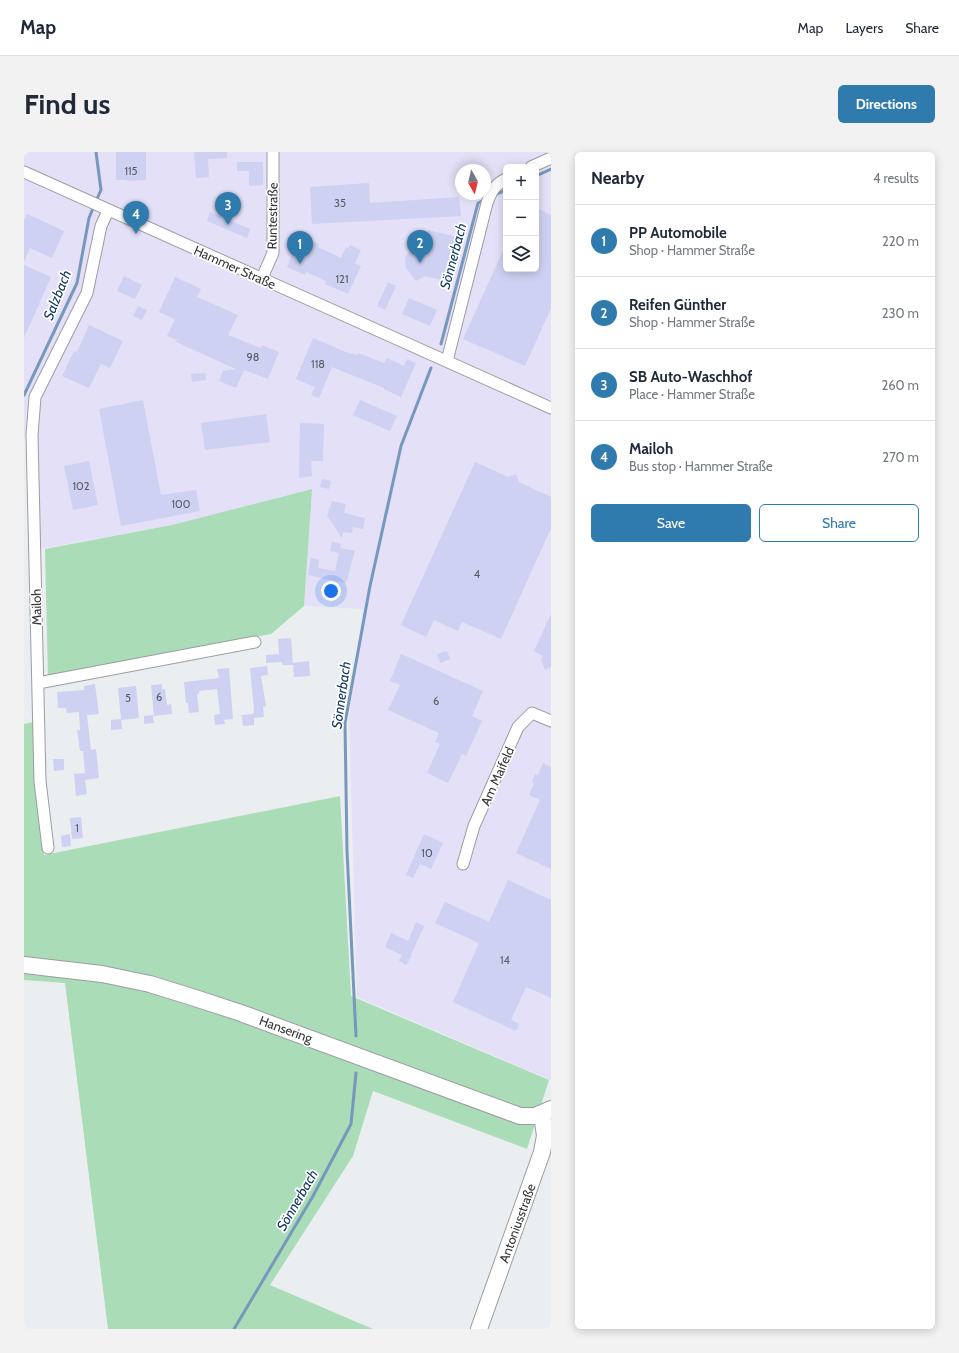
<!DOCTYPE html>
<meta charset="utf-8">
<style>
body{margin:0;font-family:Cabin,sans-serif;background:#f2f2f3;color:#1f2937}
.controls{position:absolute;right:12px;top:12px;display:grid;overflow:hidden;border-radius:6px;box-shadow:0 2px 10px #0003}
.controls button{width:36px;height:36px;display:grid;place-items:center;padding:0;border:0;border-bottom:1px solid #e0e1e3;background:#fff;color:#1f2937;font:20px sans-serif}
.compass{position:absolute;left:431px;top:12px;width:36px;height:36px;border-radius:50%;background:#fff;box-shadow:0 2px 10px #0003;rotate:172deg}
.you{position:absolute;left:307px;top:439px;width:14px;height:14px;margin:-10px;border:3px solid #fff;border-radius:50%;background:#1a73e8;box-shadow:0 0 0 6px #1a73e833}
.badge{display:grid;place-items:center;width:26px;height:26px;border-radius:50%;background:#307bae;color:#fff;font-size:13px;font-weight:700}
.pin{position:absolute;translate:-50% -33px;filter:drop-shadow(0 1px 2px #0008)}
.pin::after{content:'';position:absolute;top:21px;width:14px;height:12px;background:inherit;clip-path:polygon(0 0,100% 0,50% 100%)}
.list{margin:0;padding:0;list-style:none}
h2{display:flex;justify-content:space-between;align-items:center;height:52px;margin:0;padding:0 16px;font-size:17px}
h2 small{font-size:13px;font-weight:400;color:#747a83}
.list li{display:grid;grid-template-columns:26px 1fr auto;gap:12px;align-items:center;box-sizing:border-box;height:72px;padding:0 16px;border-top:1px solid #e0e1e3}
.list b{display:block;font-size:15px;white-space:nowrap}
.list p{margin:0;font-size:13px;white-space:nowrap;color:#747a83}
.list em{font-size:13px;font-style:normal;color:#747a83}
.actions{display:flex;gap:8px;padding:12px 16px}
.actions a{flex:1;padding:9px 0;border:1px solid #307bae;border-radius:6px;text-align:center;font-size:14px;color:#307bae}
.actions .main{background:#307bae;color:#fff}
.icon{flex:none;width:22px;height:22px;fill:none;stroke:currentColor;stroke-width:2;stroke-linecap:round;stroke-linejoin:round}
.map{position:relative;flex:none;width:527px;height:1177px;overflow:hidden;border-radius:6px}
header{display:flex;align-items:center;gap:24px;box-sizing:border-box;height:56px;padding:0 20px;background:#fff;border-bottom:1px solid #e0e1e3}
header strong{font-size:19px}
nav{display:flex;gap:22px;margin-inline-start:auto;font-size:14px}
.intro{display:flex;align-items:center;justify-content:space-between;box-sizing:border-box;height:96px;padding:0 24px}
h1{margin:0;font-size:28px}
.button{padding:10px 18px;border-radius:6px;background:#307bae;color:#fff;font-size:14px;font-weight:700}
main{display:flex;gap:24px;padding:0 24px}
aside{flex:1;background:#fff;border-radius:6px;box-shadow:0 2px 10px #0003}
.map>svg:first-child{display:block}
.commercial{fill:#e3e0f7;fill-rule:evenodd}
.green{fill:#aadcb8}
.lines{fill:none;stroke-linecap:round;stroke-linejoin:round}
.stream{stroke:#7798bc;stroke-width:3}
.building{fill:#ced1f1}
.street-casing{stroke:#9b9da0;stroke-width:13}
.secondary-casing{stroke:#9b9da0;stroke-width:18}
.street{stroke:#fff;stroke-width:11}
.secondary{stroke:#fff;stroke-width:16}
.labels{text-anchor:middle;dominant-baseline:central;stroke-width:3.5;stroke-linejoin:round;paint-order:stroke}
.number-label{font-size:11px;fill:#5a5c65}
.street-label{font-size:13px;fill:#343536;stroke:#fff}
.water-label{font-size:14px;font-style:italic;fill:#113862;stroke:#fff}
</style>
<header>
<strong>Map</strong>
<nav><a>Map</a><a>Layers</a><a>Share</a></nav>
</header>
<div class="intro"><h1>Find us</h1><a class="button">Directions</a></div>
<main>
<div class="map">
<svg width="527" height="1177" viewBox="0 0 527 1177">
<rect width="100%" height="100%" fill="#ebeef0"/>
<path class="commercial" d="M 0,0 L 527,0 L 527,928 L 333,845 L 325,567 L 339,457 L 280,454 L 287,337 L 148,373 L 10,398 L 8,283 L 0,285 ZM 482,15 L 512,15 L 512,117 L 482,117 ZM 437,18 L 461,18 L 461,42 L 437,42 Z"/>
<path class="green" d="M 288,337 L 280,454 L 247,482 L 24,526 L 21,397 L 148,373 Z
M 9,570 L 20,703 L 316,644 L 327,844 L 525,928 L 503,997 L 349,939 L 329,1004 L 246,1133 L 349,1177 L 84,1177 L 41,831 L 0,828 L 0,572 Z"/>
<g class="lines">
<path class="stream" d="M 72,0 L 77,38 L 72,49
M 512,24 L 527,17
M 471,43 L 482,38
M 417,192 L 454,51 L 460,48
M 0,243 L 53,131 L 65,66 L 70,54
M 332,884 L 323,699 L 321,571 L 346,434 L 377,294 L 407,216
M 210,1177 L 289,1044 L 327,972 L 332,921"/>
</g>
<path class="building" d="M 92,0 L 122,0 L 122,28 L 103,29 L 103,28 L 92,28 Z
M 170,0 L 203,0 L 203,6 L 184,7 L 185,25 L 172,26 Z
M 213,10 L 239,10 L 239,33 L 225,34 L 225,19 L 213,19 Z
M 345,31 L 346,51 L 435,45 L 437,64 L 288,72 L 286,35 Z
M 512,56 L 527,63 L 527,156 L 501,214 L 439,187 L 482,92 L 482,117 L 512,117 Z
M 186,60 L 226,77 L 223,86 L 183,69 Z
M 3,62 L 40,79 L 28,106 L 6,96 L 0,110 L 0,68 Z
M 404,78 L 436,86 L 426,130 L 401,124 L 392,129 L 382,116 L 381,105 L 386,100 L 401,93 Z
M 276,85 L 295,92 L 294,95 L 317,106 L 322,95 L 324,96 L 326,93 L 337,98 L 331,111 L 337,114 L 324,142 L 301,132 L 302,129 L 282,120 L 281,123 L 263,115 Z
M 0,113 L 27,125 L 0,186 Z
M 100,124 L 118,133 L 111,147 L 93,139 Z
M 151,125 L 177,137 L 173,145 L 214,163 L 204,183 L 237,196 L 238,193 L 255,200 L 244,227 L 220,218 L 212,236 L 195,229 L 199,219 L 212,217 L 152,190 L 153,188 L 143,184 L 151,167 L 135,160 Z
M 364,130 L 372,134 L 361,158 L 353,154 Z
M 385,146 L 413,158 L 406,174 L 378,162 Z
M 114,154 L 123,158 L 118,168 L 109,164 Z
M 65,173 L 99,189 L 86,216 L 77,212 L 65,236 L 38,224 L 50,199 L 53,200 Z
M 289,186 L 322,200 L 334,203 L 334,201 L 360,211 L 363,206 L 380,214 L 383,207 L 392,211 L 377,245 L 360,237 L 360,236 L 308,215 L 295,246 L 287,243 L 291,235 L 272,227 Z
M 181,221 L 182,228 L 168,230 L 167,222 Z
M 119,248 L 137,343 L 172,338 L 176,359 L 97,374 L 75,257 Z
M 336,248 L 373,264 L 366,279 L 329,263 Z
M 242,262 L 246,290 L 181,298 L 177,271 Z
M 276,271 L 300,272 L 299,309 L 287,309 L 288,324 L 275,326 Z
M 65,309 L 74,353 L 49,358 L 40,314 Z
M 451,310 L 484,325 L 492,322 L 495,330 L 527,345 L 527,376 L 477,487 L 438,470 L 434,479 L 410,468 L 402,485 L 377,473 Z
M 298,327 L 307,329 L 305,337 L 296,335 Z
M 308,349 L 322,352 L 320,361 L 341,366 L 339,377 L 329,375 L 328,381 L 319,380 L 318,386 L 303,364 Z
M 308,390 L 317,392 L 316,396 L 331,399 L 322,431 L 284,423 L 287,406 L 295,408 L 294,416 L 311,419 L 315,401 L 306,399 Z
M 527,462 L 527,515 L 521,518 L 517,508 L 519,504 L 510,499 Z
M 267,486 L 269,511 L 285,509 L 286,524 L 270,525 L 269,513 L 258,513 L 258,510 L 242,511 L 242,503 L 255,502 L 254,487 Z
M 423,499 L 426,507 L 416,511 L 413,502 Z
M 377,502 L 459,539 L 448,564 L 458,569 L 442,604 L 438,602 L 424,631 L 403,621 L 416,592 L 411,590 L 415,581 L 364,558 L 376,533 L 366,529 Z
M 243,514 L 244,523 L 237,524 L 242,554 L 239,555 L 240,565 L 230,566 L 230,573 L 219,574 L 218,563 L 229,562 L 230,558 L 226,516 Z
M 205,516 L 209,567 L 200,568 L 201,572 L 191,573 L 190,563 L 196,562 L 193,537 L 175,539 L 175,542 L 173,542 L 175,560 L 165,561 L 164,551 L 162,551 L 160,530 L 195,526 L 193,517 Z
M 71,532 L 75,562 L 63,563 L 67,598 L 72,597 L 75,626 L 61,628 L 63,642 L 52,644 L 50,622 L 61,621 L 59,599 L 56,599 L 53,578 L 56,578 L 55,560 L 43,561 L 42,556 L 34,556 L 33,540 L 60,538 L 60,534 Z
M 138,532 L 138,537 L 141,537 L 143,553 L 147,552 L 148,562 L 130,564 L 127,533 Z
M 112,534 L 115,566 L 97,568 L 98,577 L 87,578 L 87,568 L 97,567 L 94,536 Z
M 129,563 L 130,571 L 120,572 L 120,564 Z
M 29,607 L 40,607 L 40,618 L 30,619 Z
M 519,611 L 527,615 L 527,717 L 492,701 L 516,648 L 505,643 L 510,631 L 508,630 L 511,622 L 514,623 Z
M 57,665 L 59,686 L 48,687 L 46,666 Z
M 46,682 L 47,694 L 38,695 L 37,684 Z
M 400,682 L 419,691 L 407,717 L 396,712 L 389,726 L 382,723 Z
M 484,728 L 527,748 L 527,846 L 502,835 L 487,868 L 495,872 L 492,879 L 429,850 L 455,791 L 411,771 L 421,750 L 465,770 Z
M 392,770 L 400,774 L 387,803 L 388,804 L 382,813 L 375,809 L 378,803 L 361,795 L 367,781 L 384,789 Z"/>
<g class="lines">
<g class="street-casing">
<path id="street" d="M 507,15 L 527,6
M 0,20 L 527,256
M 238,126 L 249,101 L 249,0
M 423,209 L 463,51 C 467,40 471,32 482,27
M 14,531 L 231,490
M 24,696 L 16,629 L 8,283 L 11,245 L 63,141 L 77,74 L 84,59
M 439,712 L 450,674 L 494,575 L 508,561 L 527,569"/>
</g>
<g class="secondary-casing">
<path id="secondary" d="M 0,813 L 78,822 L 126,832 L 171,846 L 214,860 L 496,964 L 511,964 L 527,957
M 455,1177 L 518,1000 L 521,984 L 518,962"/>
</g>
<use href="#street" class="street"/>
<use href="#secondary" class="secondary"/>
</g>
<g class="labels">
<g class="number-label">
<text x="107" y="19">115</text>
<text x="316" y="51">35</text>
<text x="318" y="127">121</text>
<text x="229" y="205">98</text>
<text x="294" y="212">118</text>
<text x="57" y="334">102</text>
<text x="157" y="352">100</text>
<text x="453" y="422">4</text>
<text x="135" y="545">6</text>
<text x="104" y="546">5</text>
<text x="412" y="549">6</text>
<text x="53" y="676">1</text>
<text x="403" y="701">10</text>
<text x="481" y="808">14</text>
</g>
<g class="street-label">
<text transform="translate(248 64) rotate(-89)">Runtestraße</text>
<text transform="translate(211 115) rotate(24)">Hammer Straße</text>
<text transform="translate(12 455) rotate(-91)">Mailoh</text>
<text transform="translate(473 624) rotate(-66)">Am Maifeld</text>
<text transform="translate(262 877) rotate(20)">Hansering</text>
<text transform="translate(493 1071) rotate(-70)">Antoniusstraße</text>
</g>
<g class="water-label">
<text transform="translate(429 104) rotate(-75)">Sönnerbach</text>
<text transform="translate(33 143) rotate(-68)">Salzbach</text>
<text transform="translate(317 543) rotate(-82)">Sönnerbach</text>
<text transform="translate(273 1048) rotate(-60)">Sönnerbach</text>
</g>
</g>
</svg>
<div class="controls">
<button>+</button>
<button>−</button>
<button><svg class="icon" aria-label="layers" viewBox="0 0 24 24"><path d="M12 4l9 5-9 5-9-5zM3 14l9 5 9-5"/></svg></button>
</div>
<svg class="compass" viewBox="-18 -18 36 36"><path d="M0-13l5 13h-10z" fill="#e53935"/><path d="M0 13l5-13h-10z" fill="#747a83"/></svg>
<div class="you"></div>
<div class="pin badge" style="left:276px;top:112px">1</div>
<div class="pin badge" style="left:396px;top:111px">2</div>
<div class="pin badge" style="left:204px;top:73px">3</div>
<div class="pin badge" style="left:112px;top:82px">4</div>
</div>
<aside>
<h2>Nearby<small>4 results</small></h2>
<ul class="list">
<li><span class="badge">1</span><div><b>PP Automobile</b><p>Shop · Hammer Straße</p></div><em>220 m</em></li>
<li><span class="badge">2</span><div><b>Reifen Günther</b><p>Shop · Hammer Straße</p></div><em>230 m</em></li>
<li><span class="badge">3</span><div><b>SB Auto-Waschhof</b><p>Place · Hammer Straße</p></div><em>260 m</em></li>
<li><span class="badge">4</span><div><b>Mailoh</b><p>Bus stop · Hammer Straße</p></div><em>270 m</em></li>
</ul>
<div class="actions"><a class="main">Save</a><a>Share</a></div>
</aside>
</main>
